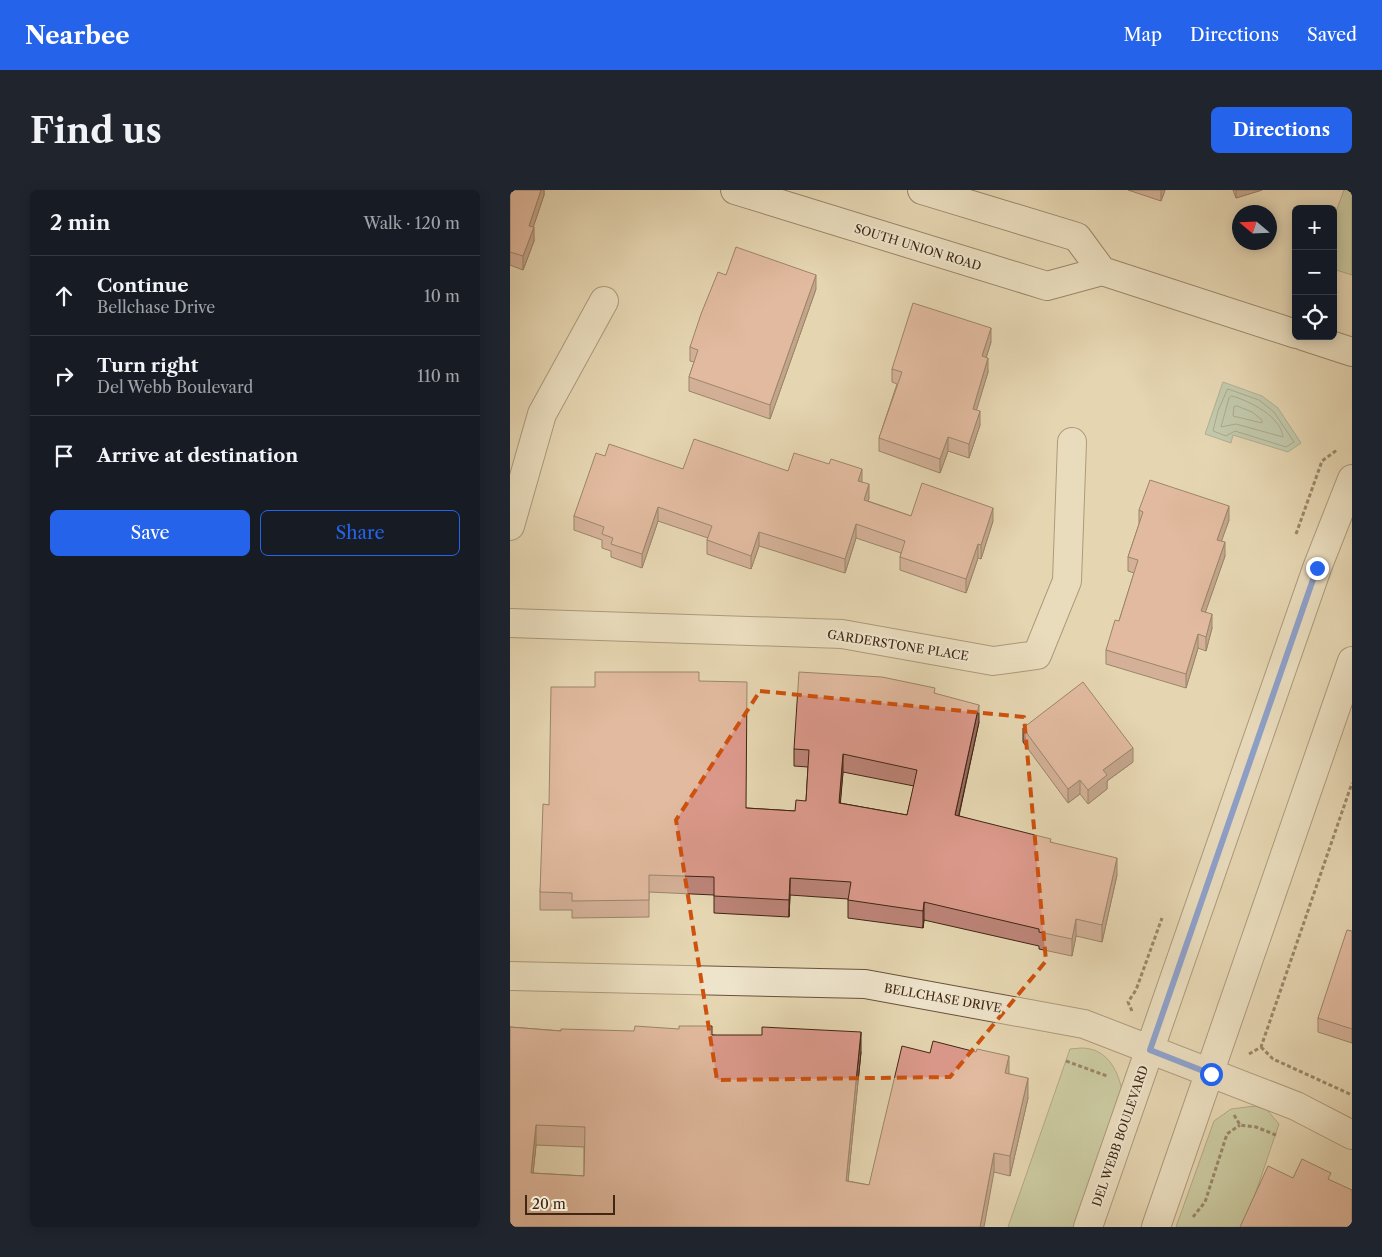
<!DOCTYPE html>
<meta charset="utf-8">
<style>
body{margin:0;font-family:"Libre Caslon Text",serif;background:#20242c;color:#f1f3f6}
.controls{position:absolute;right:15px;top:15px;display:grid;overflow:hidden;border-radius:8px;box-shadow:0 2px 12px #0003}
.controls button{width:45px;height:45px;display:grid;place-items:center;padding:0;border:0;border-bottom:1px solid #363941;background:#171b24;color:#f1f3f6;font:25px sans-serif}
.compass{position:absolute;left:722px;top:15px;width:45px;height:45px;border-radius:50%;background:#171b24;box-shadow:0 2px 12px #0003;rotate:289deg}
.scale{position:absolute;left:15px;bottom:12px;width:90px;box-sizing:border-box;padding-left:5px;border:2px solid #402613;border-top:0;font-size:14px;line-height:18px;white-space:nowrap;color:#402613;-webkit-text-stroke:4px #eee4cc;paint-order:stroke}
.stop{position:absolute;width:15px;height:15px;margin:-11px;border:4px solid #2563eb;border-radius:50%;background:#fff}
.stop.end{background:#2563eb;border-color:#fff;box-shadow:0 1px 5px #0008}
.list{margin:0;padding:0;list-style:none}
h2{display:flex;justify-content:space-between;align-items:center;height:65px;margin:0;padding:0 20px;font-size:21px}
h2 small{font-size:16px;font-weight:400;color:#9ea1a6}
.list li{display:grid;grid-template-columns:32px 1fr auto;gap:15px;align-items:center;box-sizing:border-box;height:80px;padding:0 20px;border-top:1px solid #363941}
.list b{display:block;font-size:19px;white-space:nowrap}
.list p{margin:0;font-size:16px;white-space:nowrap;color:#9ea1a6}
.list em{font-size:16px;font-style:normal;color:#9ea1a6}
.actions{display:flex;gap:10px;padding:15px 20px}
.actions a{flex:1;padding:11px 0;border:1px solid #2563eb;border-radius:8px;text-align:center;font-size:18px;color:#2563eb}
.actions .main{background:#2563eb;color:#fff}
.icon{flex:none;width:28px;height:28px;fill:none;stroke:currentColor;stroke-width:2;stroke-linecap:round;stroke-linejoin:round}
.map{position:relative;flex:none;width:842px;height:1037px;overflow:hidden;border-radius:8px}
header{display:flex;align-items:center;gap:30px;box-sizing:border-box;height:70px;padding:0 25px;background:#2563eb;color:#fff}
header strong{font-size:24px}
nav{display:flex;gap:28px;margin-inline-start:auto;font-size:18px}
.intro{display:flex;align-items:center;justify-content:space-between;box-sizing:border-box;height:120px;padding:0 30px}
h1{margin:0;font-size:35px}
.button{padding:12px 22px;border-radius:8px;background:#2563eb;color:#fff;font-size:18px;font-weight:700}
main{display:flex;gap:30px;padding:0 30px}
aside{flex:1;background:#171b24;border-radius:8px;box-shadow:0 2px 12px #0003}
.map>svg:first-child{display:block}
.grass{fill:#aebf91;stroke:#777252}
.water{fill:#97baa7;stroke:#747f6c}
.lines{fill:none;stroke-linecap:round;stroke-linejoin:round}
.shore{stroke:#6c705d;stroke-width:1}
.street-casing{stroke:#69523a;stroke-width:30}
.secondary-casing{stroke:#402613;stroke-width:30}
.path{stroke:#402613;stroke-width:3;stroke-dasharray:4 2.5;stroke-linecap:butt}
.street{stroke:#eee4cc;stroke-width:28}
.secondary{stroke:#eee4cc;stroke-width:28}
.wall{fill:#bc8478;stroke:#402613;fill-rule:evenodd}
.shaded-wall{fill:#996b61;stroke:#402613}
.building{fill:#db998b;stroke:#402613;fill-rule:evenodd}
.route{stroke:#2563eb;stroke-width:6}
.marked{fill:none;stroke:#cf510d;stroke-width:4;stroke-dasharray:10 6;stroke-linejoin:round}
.labels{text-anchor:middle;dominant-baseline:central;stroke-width:4;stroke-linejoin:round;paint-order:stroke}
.street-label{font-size:12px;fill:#402613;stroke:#eee4cc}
</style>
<header>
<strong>Nearbee</strong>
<nav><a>Map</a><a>Directions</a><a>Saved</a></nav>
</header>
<div class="intro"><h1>Find us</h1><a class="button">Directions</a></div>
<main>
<aside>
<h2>2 min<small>Walk · 120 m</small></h2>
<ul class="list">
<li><svg class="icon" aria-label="ahead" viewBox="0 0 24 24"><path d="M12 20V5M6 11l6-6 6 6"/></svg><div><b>Continue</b><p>Bellchase Drive</p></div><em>10 m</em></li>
<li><svg class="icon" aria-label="right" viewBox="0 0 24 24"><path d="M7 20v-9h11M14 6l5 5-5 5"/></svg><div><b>Turn right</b><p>Del Webb Boulevard</p></div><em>110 m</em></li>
<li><svg class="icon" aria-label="arrive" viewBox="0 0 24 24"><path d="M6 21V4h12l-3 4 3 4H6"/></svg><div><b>Arrive at destination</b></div></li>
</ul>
<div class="actions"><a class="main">Save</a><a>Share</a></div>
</aside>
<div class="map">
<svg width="842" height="1037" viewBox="0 0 842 1037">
<rect width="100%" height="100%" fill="#e5d6b1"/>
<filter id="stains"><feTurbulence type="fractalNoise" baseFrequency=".004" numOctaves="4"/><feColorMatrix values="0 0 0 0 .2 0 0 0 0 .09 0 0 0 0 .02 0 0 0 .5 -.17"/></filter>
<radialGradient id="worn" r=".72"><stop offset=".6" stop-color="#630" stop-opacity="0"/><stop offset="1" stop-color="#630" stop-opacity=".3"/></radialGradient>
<path class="grass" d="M 834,0 L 842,0 L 842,85 L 823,79 L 823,30 Z
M 571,858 C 596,858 607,878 612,900 L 565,1037 L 498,1037 L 560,859 Z
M 745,916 L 757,920 L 769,934 L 734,1037 L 666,1037 L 704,931 L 721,919 Z"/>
<path class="water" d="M 713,192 L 752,206 L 768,218 L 791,253 L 778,262 L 723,245 L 721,253 L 695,244 Z"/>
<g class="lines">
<path class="shore" d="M 718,199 L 749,210 L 764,222 L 784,252 L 776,257 L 725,241 L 716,246 L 703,241 L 708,221 Z
M 722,206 C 740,211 771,227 773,247 L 726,234 L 711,237 L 719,208 Z
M 727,216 L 742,222 L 752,230 L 752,233 L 723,226 L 724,217 Z"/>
<g class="street-casing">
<path id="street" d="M 0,336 L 32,224 L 94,111
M 0,433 L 332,444 L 483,471 L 527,465 L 557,391 L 562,252
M 0,786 L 355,794 L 574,834 L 786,916 L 842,945
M 578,1037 L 807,378 L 842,289
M 646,1037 L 842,471"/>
</g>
<g class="secondary-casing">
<path id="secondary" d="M 225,0 L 537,96 L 592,81 L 786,144
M 412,0 L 567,47 L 592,81
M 793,146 L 842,162"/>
</g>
<path class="path" d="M 786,344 L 812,271 L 827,260
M 622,821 L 618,812 L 626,800 L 652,728
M 751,857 L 763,869 L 842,905
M 739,864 L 751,857 L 842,593
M 556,871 L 597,886
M 724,925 L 730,935 L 746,937 L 766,945
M 683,1027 L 695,1012 L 717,944 L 730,935"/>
<use href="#street" class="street"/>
<use href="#secondary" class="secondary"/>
</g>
<path class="wall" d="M 0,0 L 34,0 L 34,5 L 23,37 L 24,51 L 13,80 L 0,75 Z
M 618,0 L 655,0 L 651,11 Z
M 723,0 L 752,0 L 726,8 Z
M 216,85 L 306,99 L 260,229 L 179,201 L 179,187 L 184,172 L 180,171 L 180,157 Z
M 481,152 L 476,168 L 478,182 L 466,220 L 470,235 L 459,268 L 438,261 L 430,283 L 369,261 L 369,248 L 387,194 L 382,192 L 382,179 Z
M 95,266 L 173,279 L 278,281 L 352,292 L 359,308 L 358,311 L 401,326 L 483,331 L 471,369 L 468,368 L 456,403 L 390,380 L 390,367 L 391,363 L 346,348 L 335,383 L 249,356 L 241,379 L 197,364 L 197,350 L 198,348 L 148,331 L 132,378 L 101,367 L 101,361 L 92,358 L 92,350 L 64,340 L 64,326 Z
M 629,320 L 719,330 L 711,351 L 715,366 L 695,422 L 702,438 L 696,461 L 688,458 L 676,498 L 596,474 L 596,460 L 609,431 L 624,383 L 618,381 L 618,367 L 629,334 Z
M 189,491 L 236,618 L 285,621 L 296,611 L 298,577 L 284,576 L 284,559 L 425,503 L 469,532 L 449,626 L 541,652 L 607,685 L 592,752 L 566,746 L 562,766 L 529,759 L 529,756 L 414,730 L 413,738 L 338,728 L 338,709 L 280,705 L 279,727 L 204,723 L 204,705 L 139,702 L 139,727 L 62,728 L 62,720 L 30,720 L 30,702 L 39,615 L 85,497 ZM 333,582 L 404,596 L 397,625 L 330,613 Z
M 513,538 L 623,572 L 597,591 L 597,599 L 578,614 L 570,604 L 558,613 L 513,552 Z
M 842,741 L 842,853 L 808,842 L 808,828 Z
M 0,837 L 51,841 L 202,845 L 351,862 L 338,991 L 359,995 L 499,883 L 518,908 L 500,986 L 484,982 L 0,1037 ZM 26,955 L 74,957 L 74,986 L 23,983 Z"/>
<path class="shaded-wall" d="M 31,0 L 34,0 L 34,5 L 19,50 L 19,36 Z
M 651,0 L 655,0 L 651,11 Z
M 726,0 L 752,0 L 726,8 Z
M 24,37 L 24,51 L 13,80 L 13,66 Z
M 306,85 L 306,99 L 260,229 L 260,215 Z
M 481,138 L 481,152 L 472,180 L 472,166 Z
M 478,168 L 478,182 L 463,232 L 463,219 Z
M 470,221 L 470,235 L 459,268 L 459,254 Z
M 438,247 L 438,261 L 430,283 L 430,269 Z
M 352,279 L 352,293 L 348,291 Z
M 359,294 L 359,308 L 354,324 L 354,310 Z
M 719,316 L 719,330 L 707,364 L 707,350 Z
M 148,317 L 148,331 L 132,378 L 132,364 Z
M 483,318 L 483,331 L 471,369 L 471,355 Z
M 346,334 L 346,348 L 335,383 L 335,369 Z
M 249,342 L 249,356 L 241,379 L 241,366 Z
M 715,352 L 715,366 L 691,435 L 691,421 Z
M 468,354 L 468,368 L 456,403 L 456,389 Z
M 702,424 L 702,438 L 696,461 L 696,447 Z
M 688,444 L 688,458 L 676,498 L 676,484 Z
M 469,515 L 469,532 L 445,642 L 445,625 Z
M 623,558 L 623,572 L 597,591 L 597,599 L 578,614 L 578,600 L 593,580 Z
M 333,564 L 333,582 L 329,630 L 329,613 Z
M 570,590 L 570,604 L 558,613 L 558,599 Z
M 607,668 L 607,685 L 592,752 L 592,735 Z
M 280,688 L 280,705 L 279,727 L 279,710 Z
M 414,712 L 414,730 L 413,738 L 413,721 Z
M 566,729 L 566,746 L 562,766 L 562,749 Z
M 351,842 L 351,862 L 336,1011 L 336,991 Z
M 499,866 L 499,886 L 495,883 Z
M 518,888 L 518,908 L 500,986 L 500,966 Z
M 26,935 L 26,955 L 21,1002 L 21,983 Z
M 484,963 L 484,982 L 474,1037 L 470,1037 Z"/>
<path class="building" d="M 0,0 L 31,0 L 19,36 L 24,37 L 13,66 L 0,62 Z
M 226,57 L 306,85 L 260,215 L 179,187 L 188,160 L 180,157 L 191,124 L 208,82 L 216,85 Z
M 403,113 L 481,138 L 472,166 L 478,168 L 463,219 L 470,221 L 459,254 L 438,247 L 430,269 L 369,248 L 392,182 L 382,179 Z
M 184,249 L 278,281 L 284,263 L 319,274 L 321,269 L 352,279 L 348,291 L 359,294 L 354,310 L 401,326 L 412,293 L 483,318 L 471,355 L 468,354 L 456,389 L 390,367 L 395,351 L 346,334 L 335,369 L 249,342 L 241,366 L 197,350 L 202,336 L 148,317 L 132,364 L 101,354 L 103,348 L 92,344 L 94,337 L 64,326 L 86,263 L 95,266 L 99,254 L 173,279 Z
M 640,290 L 719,316 L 707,350 L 715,352 L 691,421 L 702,424 L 696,447 L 688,444 L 676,484 L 596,460 L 605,430 L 609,431 L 628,370 L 618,367 L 633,322 L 629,320 Z
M 85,482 L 189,482 L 189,491 L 237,492 L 236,618 L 285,621 L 286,610 L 296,611 L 299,560 L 284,559 L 289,482 L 372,487 L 425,498 L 424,503 L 469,515 L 445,625 L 541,649 L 540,652 L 607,668 L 592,735 L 566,729 L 562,749 L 529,742 L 529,739 L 414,712 L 413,721 L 338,710 L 341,692 L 280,688 L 279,710 L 204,706 L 204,687 L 139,685 L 139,710 L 62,711 L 62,703 L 30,702 L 33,614 L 39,615 L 41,497 L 85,497 ZM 333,564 L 407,580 L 397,625 L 329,613 Z
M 573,492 L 623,558 L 593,580 L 597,585 L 578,600 L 570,590 L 558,599 L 513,538 Z
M 837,740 L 842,741 L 842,839 L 808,828 Z
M 125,836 L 169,839 L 169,836 L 202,836 L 202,845 L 252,845 L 252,837 L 351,842 L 336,991 L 359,995 L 392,856 L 420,863 L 423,851 L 466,862 L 467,859 L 499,866 L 495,883 L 518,888 L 500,966 L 484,963 L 470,1037 L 0,1037 L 0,837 L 51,841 L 51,839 L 124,841 ZM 26,935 L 75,937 L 74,986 L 21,983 Z
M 792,969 L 821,983 L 818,989 L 842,1000 L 842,1037 L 730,1037 L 758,976 L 783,988 Z"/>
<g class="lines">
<path class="route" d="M 701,884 L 640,860 L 807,378"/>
</g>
<path d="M0 0H842V1037H0ZM 250,501 L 514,527 L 536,771 L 440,887 L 207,890 L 166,630 Z" fill="#e5d6b1" fill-opacity=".55" fill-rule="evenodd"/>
<path class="marked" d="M 250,501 L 514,527 L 536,771 L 440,887 L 207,890 L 166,630 Z"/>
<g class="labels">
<g class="street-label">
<text transform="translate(408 57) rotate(17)">SOUTH UNION ROAD</text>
<text transform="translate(388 455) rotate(9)">GARDERSTONE PLACE</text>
<text transform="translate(433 808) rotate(10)">BELLCHASE DRIVE</text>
<text transform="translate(610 946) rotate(-71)">DEL WEBB BOULEVARD</text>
</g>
</g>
<rect width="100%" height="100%" filter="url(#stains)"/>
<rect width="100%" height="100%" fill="url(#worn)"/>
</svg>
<div class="controls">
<button>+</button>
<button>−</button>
<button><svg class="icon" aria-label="locate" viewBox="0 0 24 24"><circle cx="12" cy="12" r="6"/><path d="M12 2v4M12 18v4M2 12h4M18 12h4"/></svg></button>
</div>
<svg class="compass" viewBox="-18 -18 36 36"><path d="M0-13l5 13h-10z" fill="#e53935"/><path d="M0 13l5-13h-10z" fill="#9ea1a6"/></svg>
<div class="scale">20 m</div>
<div class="stop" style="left:701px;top:884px"></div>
<div class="stop end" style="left:807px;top:378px"></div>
</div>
</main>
